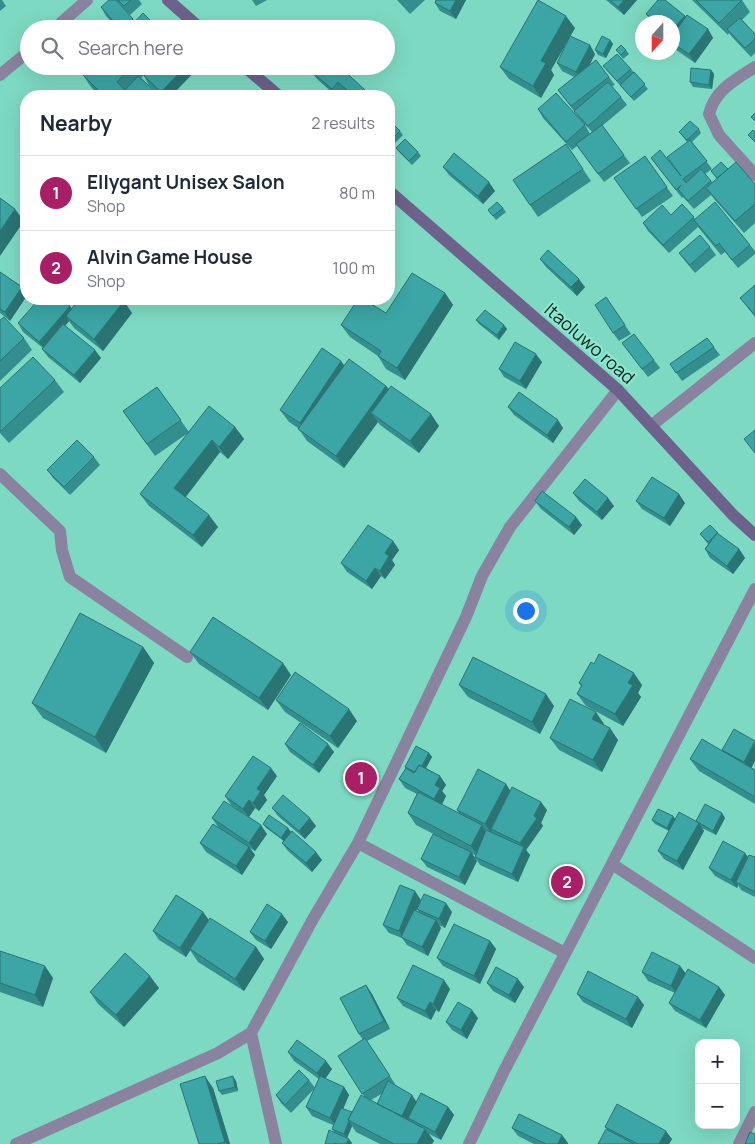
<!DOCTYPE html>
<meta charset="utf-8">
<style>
body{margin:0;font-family:Manrope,sans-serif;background:#f2f2f3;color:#1f2937}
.controls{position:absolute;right:15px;bottom:15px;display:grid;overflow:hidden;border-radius:10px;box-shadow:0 5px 20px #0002}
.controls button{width:45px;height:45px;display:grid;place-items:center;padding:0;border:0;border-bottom:1px solid #e0e1e3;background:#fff;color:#1f2937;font:25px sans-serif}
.compass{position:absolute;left:635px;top:15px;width:45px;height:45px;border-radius:50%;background:#fff;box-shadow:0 5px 20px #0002;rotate:201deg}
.you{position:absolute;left:525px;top:610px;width:18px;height:18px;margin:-12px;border:4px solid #fff;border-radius:50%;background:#1a73e8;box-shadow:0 0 0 8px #1a73e833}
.badge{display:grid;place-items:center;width:32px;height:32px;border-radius:50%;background:#a81f65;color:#fff;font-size:16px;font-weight:700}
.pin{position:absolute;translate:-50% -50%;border:2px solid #fff;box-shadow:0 1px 5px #0006}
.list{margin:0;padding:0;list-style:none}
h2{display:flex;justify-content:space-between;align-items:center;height:65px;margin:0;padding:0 20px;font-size:21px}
h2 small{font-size:16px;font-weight:400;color:#747a83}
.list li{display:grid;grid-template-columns:32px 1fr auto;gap:15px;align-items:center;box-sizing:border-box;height:75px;padding:0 20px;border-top:1px solid #e0e1e3}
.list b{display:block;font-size:19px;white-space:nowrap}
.list p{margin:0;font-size:16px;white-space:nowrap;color:#747a83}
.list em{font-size:16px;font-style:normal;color:#747a83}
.icon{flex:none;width:28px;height:28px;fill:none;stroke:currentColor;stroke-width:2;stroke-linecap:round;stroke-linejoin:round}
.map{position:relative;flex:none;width:755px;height:1144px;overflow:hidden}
.search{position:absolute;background:#fff;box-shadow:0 5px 20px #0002;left:20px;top:20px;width:375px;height:55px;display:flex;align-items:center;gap:12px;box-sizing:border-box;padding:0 18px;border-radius:28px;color:#747a83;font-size:19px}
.panel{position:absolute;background:#fff;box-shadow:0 5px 20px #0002;left:20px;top:90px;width:375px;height:215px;border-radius:20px}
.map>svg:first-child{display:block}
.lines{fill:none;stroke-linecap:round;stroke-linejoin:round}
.street{stroke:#89839f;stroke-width:12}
.secondary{stroke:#6c628b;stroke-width:12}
.wall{fill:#348e8e;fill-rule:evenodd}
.shaded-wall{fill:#2a7474}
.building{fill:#3ca5a5;stroke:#2a7474}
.labels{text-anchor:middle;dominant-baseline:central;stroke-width:4.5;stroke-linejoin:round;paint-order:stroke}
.street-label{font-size:18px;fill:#021f19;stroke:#8be7cf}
</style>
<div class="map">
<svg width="755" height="1144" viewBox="0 0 755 1144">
<rect width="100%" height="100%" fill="#7ed9c2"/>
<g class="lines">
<path class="street" d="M 54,29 L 87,0
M 755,67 C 735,80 715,90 709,114 L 719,135 L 755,175
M 0,75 L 29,51
M 652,425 L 755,343
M 0,474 L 60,531 L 62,550 L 70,577 L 187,657
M 358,843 L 565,953
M 612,864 L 755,958
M 16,1144 L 218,1053 L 251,1033
M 276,1144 L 251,1033 L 313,919 L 358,843 L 466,617 L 482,576 L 510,527 L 618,390
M 469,1144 L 504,1071 L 755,589
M 739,1144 L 755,1112"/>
<path class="secondary" d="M 168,0 L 201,29
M 244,66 L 279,96
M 389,191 L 618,390 L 733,515 L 755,535"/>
</g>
<path class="wall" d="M 0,0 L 2,0 L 6,6 L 0,11 Z
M 116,0 L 139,0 L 142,4 L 130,15 Z
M 252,0 L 267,0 L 256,6 Z
M 397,0 L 425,0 L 410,14 Z
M 436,0 L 466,0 L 456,19 L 440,11 L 435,3 Z
M 606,0 L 637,0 L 624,15 Z
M 692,0 L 742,0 L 750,12 L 742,20 L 755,34 L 755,53 L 751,57 L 733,38 L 729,33 L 728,35 Z
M 101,7 L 133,19 L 135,22 L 159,29 L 118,29 L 106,16 Z
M 646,14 L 685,16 L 686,17 L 708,29 L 713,38 L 695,63 L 675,49 L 672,45 L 672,22 L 652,22 Z
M 575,28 L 551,70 L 554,75 L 541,98 L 509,79 L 500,67 Z
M 610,40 L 613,44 L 606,58 L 598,55 L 595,50 Z
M 616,50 L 626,50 L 629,54 L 623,59 Z
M 595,54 L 589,65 L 609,77 L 615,85 L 612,86 L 621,97 L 627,105 L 602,126 L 630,163 L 604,182 L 577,146 L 572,150 L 543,118 L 538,109 L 585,125 L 590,134 L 592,132 L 580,119 L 558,90 L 574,77 L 562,71 L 557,63 Z
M 92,66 L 153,66 L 141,78 L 156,92 L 158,96 L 100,96 L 91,87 L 83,75 Z
M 153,66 L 196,66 L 198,68 L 171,96 L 162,96 L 149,85 L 144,76 Z
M 603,66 L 631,69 L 648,89 L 634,101 Z
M 711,70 L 714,74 L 712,89 L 693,87 L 690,82 Z
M 311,71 L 369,96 L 347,93 L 344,91 L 338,96 L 336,96 L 317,79 Z
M 389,120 L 400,131 L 403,135 L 391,147 L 389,144 Z
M 699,129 L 701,133 L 692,142 L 712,169 L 705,174 L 712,182 L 717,179 L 711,171 L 728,169 L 755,184 L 755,223 L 744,233 L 715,200 L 711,195 L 694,209 L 683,197 L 682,198 L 651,158 L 679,174 L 687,142 L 679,132 Z
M 566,144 L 591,181 L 538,217 L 513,180 Z
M 396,148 L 418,152 L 421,156 L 412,165 L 399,152 Z
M 645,156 L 673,196 L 642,217 L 614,178 Z
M 443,167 L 495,191 L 483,204 L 449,175 Z
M 682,204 L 695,219 L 750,245 L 755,251 L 755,254 L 738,268 L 725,252 L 721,255 L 698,227 L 669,253 L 648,231 L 643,223 L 671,215 Z
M 503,208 L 506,212 L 496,220 L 488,210 Z
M 710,247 L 716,255 L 695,273 L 685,261 L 679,253 Z
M 540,259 L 585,287 L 577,296 L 546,267 Z
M 0,272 L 22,287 L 26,293 L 26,297 L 10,321 L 0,313 Z
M 755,285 L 755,317 L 740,298 Z
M 445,293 L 453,305 L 405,380 L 386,369 L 378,356 L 350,337 L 341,325 L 386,313 Z
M 606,297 L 631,334 L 619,341 L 613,333 Z
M 72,308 L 132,313 L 103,351 L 74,328 L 69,321 L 65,326 L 101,358 L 80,383 L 48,357 L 42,349 L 43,348 L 23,332 L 18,323 Z
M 0,320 L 24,338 L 32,350 L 0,381 Z
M 476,320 L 507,329 L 499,340 L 479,324 Z
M 707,338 L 720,355 L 682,381 L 670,364 Z
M 622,343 L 654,360 L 660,368 L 648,377 Z
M 542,362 L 526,389 L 504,377 L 499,369 Z
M 344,365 L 386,386 L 389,389 L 439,426 L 419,453 L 380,425 L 378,422 L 344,468 L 307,441 L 298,428 L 289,422 L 280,410 Z
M 55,380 L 64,392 L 9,443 L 0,433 L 0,388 Z
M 157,387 L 189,432 L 235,427 L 244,439 L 228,459 L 220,452 L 186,497 L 218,527 L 202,547 L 149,506 L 140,494 L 188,433 L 155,456 L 123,411 Z
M 508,407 L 563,428 L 553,443 L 514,415 Z
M 94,457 L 100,465 L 70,495 L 53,478 L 47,470 Z
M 573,493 L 614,506 L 602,520 L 579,501 Z
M 535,501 L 582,525 L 574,535 L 541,509 Z
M 636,501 L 685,503 L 670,526 L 642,509 Z
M 700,534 L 718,534 L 739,549 L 745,558 L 733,574 L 710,558 L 705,549 L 708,544 Z
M 393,541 L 399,550 L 392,560 L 395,565 L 385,579 L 381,576 L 372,589 L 347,572 L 341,563 Z
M 143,647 L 154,663 L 106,753 L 43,718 L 32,703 Z
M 190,652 L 291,675 L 268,710 L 199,664 Z
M 594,664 L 642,685 L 638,693 L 641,697 L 623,726 L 586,706 L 577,694 L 581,686 L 579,683 Z
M 459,685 L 554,706 L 540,734 L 468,697 Z
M 276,700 L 357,721 L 338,748 L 285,712 Z
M 604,724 L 604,725 L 618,740 L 602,772 L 559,750 L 550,738 Z
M 755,743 L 755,761 L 751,768 L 755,770 L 755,804 L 699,771 L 690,759 Z
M 285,744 L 334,752 L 319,773 L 290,752 Z
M 429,753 L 432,757 L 426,768 L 440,776 L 446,785 L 442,791 L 446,796 L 442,805 L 460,814 L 457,810 L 506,784 L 510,791 L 547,810 L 541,823 L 543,826 L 526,850 L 530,855 L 518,882 L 480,865 L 475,857 L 475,855 L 472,854 L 477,861 L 465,885 L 427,867 L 421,859 L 449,842 L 416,825 L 408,813 L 417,794 L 405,788 L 399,779 L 407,769 L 405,767 Z
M 277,776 L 264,795 L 267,800 L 259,811 L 255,808 L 249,817 L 231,805 L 225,796 Z
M 272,808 L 316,826 L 305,839 L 278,816 Z
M 673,816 L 675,820 L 696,821 L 725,818 L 716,835 L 702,828 L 704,831 L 683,870 L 664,859 L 658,851 L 669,831 L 655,824 L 652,820 Z
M 212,818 L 267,834 L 255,851 L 250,848 L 255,855 L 242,875 L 206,852 L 200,843 L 218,827 Z
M 263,824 L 288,828 L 291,832 L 322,860 L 312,872 L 288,851 L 282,843 L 284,841 L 266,828 Z
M 748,857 L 755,857 L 755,897 L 741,890 L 738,885 L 737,888 L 715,876 L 709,868 Z
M 417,909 L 452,912 L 445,928 L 439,925 L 441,928 L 428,956 L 407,945 L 402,938 L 389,933 L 383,925 L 417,911 L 419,912 Z
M 203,912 L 209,920 L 256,947 L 264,959 L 244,991 L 198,962 L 190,950 L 186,957 L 159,940 L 153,931 Z
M 288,922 L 271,949 L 256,940 L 250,932 Z
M 490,941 L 496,949 L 480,984 L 443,966 L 437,958 Z
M 0,951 L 53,978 L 43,1007 L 0,992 Z
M 680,966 L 686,974 L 719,987 L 725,995 L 706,1028 L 675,1011 L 669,1003 L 675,993 L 648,981 L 642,972 Z
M 487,983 L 524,987 L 515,1003 L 493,991 Z
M 366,985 L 372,994 L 390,1029 L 367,1041 L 395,1084 L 395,1085 L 416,1102 L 448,1107 L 454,1115 L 441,1140 L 429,1134 L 434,1141 L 432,1144 L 380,1144 L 356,1132 L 352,1126 L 347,1138 L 352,1143 L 351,1144 L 325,1144 L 334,1132 L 332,1129 L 333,1125 L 312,1116 L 306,1107 L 315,1088 L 291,1113 L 281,1103 L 276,1095 L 309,1080 L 315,1088 L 319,1079 L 294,1061 L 288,1052 L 332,1069 L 325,1079 L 344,1087 L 349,1095 L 343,1109 L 352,1112 L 364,1096 L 338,1056 L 363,1040 L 359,1034 ZM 383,1093 L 377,1104 L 371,1100 Z
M 159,988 L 124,1027 L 98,1004 L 90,992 Z
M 450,989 L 439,1012 L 436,1010 L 431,1020 L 403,1006 L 397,998 Z
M 577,994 L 644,1005 L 632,1028 L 583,1002 Z
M 478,1018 L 467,1039 L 452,1030 L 446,1022 Z
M 236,1081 L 238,1091 L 222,1095 L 219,1091 Z
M 213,1088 L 230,1144 L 199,1144 Z
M 605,1127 L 672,1139 L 669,1144 L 598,1144 L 607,1129 Z
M 512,1128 L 568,1143 L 568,1144 L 534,1144 L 518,1136 Z"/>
<path class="shaded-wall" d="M 456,0 L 466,0 L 456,19 L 450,11 Z
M 624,0 L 637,0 L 624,15 L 618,7 Z
M 566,16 L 575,28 L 551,70 L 554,75 L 541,98 L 533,86 L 541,61 Z
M 685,16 L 690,24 L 672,37 L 672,30 Z
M 708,29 L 713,38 L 695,63 L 689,54 Z
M 610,40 L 613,44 L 606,58 L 603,54 Z
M 590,45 L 595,54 L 582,81 L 576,72 Z
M 186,66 L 196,66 L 198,68 L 171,96 L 164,96 L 161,92 Z
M 711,70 L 714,74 L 712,89 L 709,85 Z
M 365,90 L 369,96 L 359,96 Z
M 489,182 L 495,191 L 483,204 L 478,196 Z
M 15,209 L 24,221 L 0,256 L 0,231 Z
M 391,238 L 394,243 L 389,253 L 389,243 Z
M 579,279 L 585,287 L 577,296 L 571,287 Z
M 22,287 L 26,293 L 26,297 L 10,321 L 5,312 Z
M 445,293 L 453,305 L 405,380 L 397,368 Z
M 124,301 L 132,313 L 103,351 L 94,339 Z
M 70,306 L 76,314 L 66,316 L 69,321 L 45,350 L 39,342 Z
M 504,325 L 507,329 L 499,340 L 497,335 Z
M 95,350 L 101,358 L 80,383 L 74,375 Z
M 536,354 L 542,362 L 526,389 L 520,381 Z
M 341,361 L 350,373 L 308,435 L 300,423 Z
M 386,386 L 395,398 L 371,413 L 378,422 L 344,468 L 336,456 Z
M 431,414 L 439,426 L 419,453 L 410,441 Z
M 558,420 L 563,428 L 553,443 L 547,435 Z
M 235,427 L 244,439 L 228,459 L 219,447 Z
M 212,440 L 220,452 L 183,500 L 174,488 Z
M 679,494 L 685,503 L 670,526 L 664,518 Z
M 608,498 L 614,506 L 602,520 L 597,512 Z
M 209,515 L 218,527 L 202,547 L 193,535 Z
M 576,517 L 582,525 L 574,535 L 569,527 Z
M 393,541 L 399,550 L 392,560 L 395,565 L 385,579 L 380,571 L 385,553 Z
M 739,549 L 745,558 L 733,574 L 727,566 Z
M 375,568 L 381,576 L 372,589 L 366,581 Z
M 143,647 L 154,663 L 106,753 L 95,737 Z
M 283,663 L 291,675 L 268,710 L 259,698 Z
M 634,673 L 642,685 L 638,693 L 641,697 L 623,726 L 615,714 L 628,683 Z
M 546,694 L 554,706 L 540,734 L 532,722 Z
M 349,709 L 357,721 L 338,748 L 330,736 Z
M 596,712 L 604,724 L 601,731 L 592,719 Z
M 610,728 L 618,740 L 602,772 L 593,760 Z
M 755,743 L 755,761 L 750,770 L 744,762 Z
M 328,744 L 334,752 L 319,773 L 313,765 Z
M 429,753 L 432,757 L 421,777 L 418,773 Z
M 271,768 L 277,776 L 264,795 L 267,800 L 259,811 L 253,803 L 257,789 Z
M 440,776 L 446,785 L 442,791 L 446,796 L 440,807 L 434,799 L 435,785 Z
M 506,784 L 511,792 L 491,832 L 485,824 Z
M 249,800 L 255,808 L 249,817 L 243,809 Z
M 541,802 L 547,810 L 541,823 L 543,826 L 526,850 L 530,855 L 518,882 L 512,874 L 524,848 L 520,843 Z
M 722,813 L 725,818 L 716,835 L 713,831 Z
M 673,816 L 676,820 L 670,832 L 667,828 Z
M 310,818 L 316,826 L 305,839 L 299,831 Z
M 699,823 L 704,831 L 683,870 L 677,861 Z
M 261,825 L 267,834 L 255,851 L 249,843 Z
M 482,825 L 490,838 L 480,858 L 471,846 Z
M 288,828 L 291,832 L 284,842 L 281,838 Z
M 249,847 L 255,855 L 242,875 L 236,866 Z
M 316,852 L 322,860 L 312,872 L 306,863 Z
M 471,852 L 477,861 L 465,885 L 459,877 Z
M 745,853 L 751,861 L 736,882 L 738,885 L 737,888 L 731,880 Z
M 415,891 L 421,900 L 404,939 L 399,931 Z
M 446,903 L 452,912 L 445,928 L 439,919 Z
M 203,912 L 209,921 L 186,957 L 180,948 Z
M 282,914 L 288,922 L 271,949 L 265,941 Z
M 436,920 L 441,928 L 428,956 L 422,947 Z
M 490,941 L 496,949 L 480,984 L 474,976 Z
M 256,947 L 264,959 L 244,991 L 235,979 Z
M 45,966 L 53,978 L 43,1007 L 35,995 Z
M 680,966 L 686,974 L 677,994 L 671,986 Z
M 150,976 L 159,988 L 124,1027 L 116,1015 Z
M 518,979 L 524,987 L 515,1003 L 509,995 Z
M 444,980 L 450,989 L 439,1012 L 433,1004 Z
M 366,985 L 372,994 L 390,1029 L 384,1021 Z
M 719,987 L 725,995 L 706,1028 L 700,1020 Z
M 638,997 L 644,1005 L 632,1028 L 626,1019 Z
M 430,1002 L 436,1010 L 431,1020 L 425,1011 Z
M 472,1010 L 478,1018 L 467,1039 L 461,1030 Z
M 326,1061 L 332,1069 L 323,1082 L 317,1073 Z
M 205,1076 L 213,1088 L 230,1144 L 227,1144 L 225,1142 Z
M 233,1076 L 236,1081 L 238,1091 L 235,1087 Z
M 344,1087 L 349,1095 L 336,1126 L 330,1118 Z
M 412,1095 L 418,1104 L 408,1118 L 410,1120 L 407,1127 L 401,1118 Z
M 448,1107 L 454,1115 L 441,1140 L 435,1132 Z
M 349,1121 L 352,1126 L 347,1138 L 344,1134 Z
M 425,1129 L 434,1141 L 432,1144 L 417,1144 Z
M 666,1131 L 672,1139 L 669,1144 L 659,1144 Z
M 562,1135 L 568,1143 L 568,1144 L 558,1144 Z
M 349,1139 L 352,1143 L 351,1144 L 346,1144 Z"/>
<path class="building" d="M 109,0 L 116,0 L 133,19 L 121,29 L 120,29 L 101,7 Z
M 118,0 L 131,0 L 124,6 Z
M 436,0 L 456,0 L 450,11 L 435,3 Z
M 538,0 L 566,16 L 541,61 L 546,63 L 533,86 L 500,67 Z
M 610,0 L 624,0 L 618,7 Z
M 658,0 L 665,0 L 685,16 L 672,30 L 672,22 L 657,22 L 646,14 Z
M 696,0 L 742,0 L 719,23 Z
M 143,13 L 159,29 L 128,29 Z
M 687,15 L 708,29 L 689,54 L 672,43 L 672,36 Z
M 740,18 L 755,34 L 755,39 L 745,48 L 727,29 Z
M 570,36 L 590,45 L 576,72 L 557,63 Z
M 602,36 L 610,40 L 603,54 L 595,50 Z
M 621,45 L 626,50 L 621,55 L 616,50 Z
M 617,54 L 631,69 L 617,81 L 603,66 Z
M 596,60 L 609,77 L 571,106 L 558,90 Z
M 92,66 L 132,66 L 117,82 L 125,90 L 138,76 L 156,92 L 152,96 L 104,96 L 83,75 Z
M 153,66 L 186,66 L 161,92 L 144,76 Z
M 316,66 L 339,66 L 365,90 L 359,96 L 343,96 L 348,91 L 338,82 L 332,89 L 311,71 Z
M 691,68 L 711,70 L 709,85 L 690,82 Z
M 634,72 L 645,84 L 631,97 L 620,85 Z
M 608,82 L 621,97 L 588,126 L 574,111 Z
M 556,93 L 585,125 L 566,142 L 538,109 Z
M 755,113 L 755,121 L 751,117 Z
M 389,120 L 400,131 L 389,142 Z
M 690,121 L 699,129 L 687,140 L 679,132 Z
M 602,125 L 624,155 L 598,174 L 576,144 Z
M 753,130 L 755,132 L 755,142 L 748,135 Z
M 405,139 L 418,152 L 409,161 L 396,148 Z
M 690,140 L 707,161 L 683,179 L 686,183 L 701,169 L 711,181 L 688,201 L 678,189 L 681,185 L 676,190 L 651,158 L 660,150 L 681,176 L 667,157 Z
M 566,144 L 583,169 L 530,205 L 513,180 Z
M 454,153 L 489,182 L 478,196 L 443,167 Z
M 645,156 L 667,187 L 636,209 L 614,178 Z
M 721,162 L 728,169 L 717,178 L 711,171 Z
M 736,162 L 755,184 L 755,204 L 735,221 L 706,188 Z
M 0,198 L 15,209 L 0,231 Z
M 497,202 L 503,208 L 493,216 L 488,210 Z
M 715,202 L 750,245 L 732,260 L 719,243 L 716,246 L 694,220 Z
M 682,204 L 694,217 L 663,245 L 643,223 L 662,205 L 671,215 Z
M 700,235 L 710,247 L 690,265 L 679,253 Z
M 548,250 L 579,279 L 571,287 L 540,259 Z
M 0,272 L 22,287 L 5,312 L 0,309 Z
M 412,273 L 445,293 L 397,368 L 378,356 L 381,351 L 341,325 L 358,299 L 363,299 L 386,313 Z
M 755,285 L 755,315 L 740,298 Z
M 606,297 L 625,325 L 613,333 L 595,305 Z
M 39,299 L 62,299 L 70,306 L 39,342 L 18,323 Z
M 79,299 L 121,299 L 124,301 L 94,339 L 66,316 Z
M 485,310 L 504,325 L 497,335 L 476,320 Z
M 4,317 L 24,338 L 0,361 L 0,320 Z
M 63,324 L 95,350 L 74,375 L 42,349 Z
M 634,334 L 654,360 L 642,369 L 622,343 Z
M 707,338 L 714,347 L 676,373 L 670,364 Z
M 515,342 L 536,354 L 520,381 L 499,369 Z
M 322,348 L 341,361 L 300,423 L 280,410 Z
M 33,357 L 55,380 L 1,431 L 0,430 L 0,388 Z
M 349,359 L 386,386 L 336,456 L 298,429 Z
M 391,386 L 431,414 L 410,441 L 371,413 Z
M 157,387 L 181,420 L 147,444 L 123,411 Z
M 519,392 L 558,420 L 547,435 L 508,407 Z
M 209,406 L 235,427 L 219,447 L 212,440 L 174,488 L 209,515 L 193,535 L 140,494 Z
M 755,430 L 755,453 L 744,439 Z
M 77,440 L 94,457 L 64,487 L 47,470 Z
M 652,477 L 679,494 L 664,518 L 636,501 Z
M 585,479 L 608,498 L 597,512 L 573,493 Z
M 542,491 L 576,517 L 569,527 L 535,501 Z
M 368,525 L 393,541 L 385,553 L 389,556 L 380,571 L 375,568 L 366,581 L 341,563 Z
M 710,525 L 718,533 L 708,542 L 700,534 Z
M 717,533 L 739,549 L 727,566 L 705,549 Z
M 80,613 L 143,647 L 95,737 L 32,703 Z
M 213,617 L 283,663 L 259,698 L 190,652 Z
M 599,654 L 634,673 L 628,683 L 633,685 L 615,714 L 577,694 L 582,685 L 579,683 L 591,662 L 594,664 Z
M 473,657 L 546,694 L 532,722 L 459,685 Z
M 295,672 L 349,709 L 330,736 L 276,700 Z
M 570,699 L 596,712 L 592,719 L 610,728 L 593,760 L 550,738 Z
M 300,723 L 328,744 L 313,765 L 285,744 Z
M 734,729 L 755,741 L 744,762 L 722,750 Z
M 702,739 L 755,770 L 755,797 L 690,759 Z
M 416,746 L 429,753 L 422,766 L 419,765 L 415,772 L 405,767 Z
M 253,756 L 271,768 L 257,789 L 261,791 L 253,803 L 249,800 L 243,809 L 225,796 Z
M 419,765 L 440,776 L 435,785 L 440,788 L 434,799 L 399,779 L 406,768 L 414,773 Z
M 478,769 L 506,784 L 485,824 L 457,810 Z
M 512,787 L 541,802 L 534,816 L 537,818 L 520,843 L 491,829 Z
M 418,792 L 482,825 L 471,846 L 408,813 Z
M 283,795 L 310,818 L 299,831 L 272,808 Z
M 224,801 L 261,825 L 249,843 L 212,818 Z
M 705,804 L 722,813 L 713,831 L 696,821 Z
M 658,809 L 673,816 L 667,828 L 652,820 Z
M 679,812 L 699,823 L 677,861 L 658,851 Z
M 269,815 L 288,828 L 281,838 L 263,824 Z
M 213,824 L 249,847 L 236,866 L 200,843 Z
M 486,830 L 524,847 L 512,874 L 475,857 Z
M 292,831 L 316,852 L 306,863 L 282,843 Z
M 433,834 L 471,852 L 459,877 L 421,859 Z
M 723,841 L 745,853 L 731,880 L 709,868 Z
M 749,855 L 755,857 L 755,892 L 736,882 Z
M 400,885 L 415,891 L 399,931 L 383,925 Z
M 424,894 L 446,903 L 439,919 L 417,909 Z
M 176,895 L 203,912 L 180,948 L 153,931 Z
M 267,904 L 282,914 L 265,941 L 250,932 Z
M 414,910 L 436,920 L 422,947 L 401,937 Z
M 210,918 L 256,947 L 235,979 L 190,949 Z
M 454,924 L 490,941 L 474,976 L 437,958 Z
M 0,951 L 45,966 L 35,995 L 0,983 Z
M 652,952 L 680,966 L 671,986 L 642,972 Z
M 125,953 L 150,976 L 116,1015 L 90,992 Z
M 413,965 L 444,980 L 433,1004 L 430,1002 L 425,1011 L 397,998 Z
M 496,967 L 518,979 L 509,995 L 487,983 Z
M 688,969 L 719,987 L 700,1020 L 669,1003 Z
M 588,971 L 638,997 L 626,1019 L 577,994 Z
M 366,985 L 384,1021 L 359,1034 L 340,998 Z
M 458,1002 L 472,1010 L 461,1030 L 446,1022 Z
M 365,1038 L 390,1076 L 362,1094 L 338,1056 Z
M 297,1040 L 326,1061 L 317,1073 L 288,1052 Z
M 299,1070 L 309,1080 L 285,1105 L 276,1095 Z
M 205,1076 L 225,1142 L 217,1144 L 199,1144 L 180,1084 Z
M 233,1076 L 235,1087 L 219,1091 L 216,1081 Z
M 320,1076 L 344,1087 L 330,1118 L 306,1107 Z
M 388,1081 L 412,1095 L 402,1116 L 377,1104 Z
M 421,1093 L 448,1107 L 435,1132 L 408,1118 Z
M 361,1095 L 425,1129 L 417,1144 L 394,1144 L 348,1120 Z
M 617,1104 L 666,1131 L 659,1144 L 638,1144 L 605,1127 Z
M 341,1108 L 352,1112 L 348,1120 L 349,1121 L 344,1134 L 332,1129 Z
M 519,1114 L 562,1135 L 558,1144 L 546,1144 L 512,1128 Z
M 606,1129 L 634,1144 L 598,1144 Z
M 329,1130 L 349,1139 L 346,1144 L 337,1144 L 334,1143 L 336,1144 L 325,1144 Z
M 750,1132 L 755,1134 L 755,1144 L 745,1144 Z"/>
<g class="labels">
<g class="street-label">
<text transform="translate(590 343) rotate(41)">Itaoluwo road</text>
</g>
</g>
</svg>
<div class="controls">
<button>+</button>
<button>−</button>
</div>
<svg class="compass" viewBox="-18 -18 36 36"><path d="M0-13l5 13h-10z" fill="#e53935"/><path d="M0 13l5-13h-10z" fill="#747a83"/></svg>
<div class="you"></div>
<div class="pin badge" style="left:361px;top:778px">1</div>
<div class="pin badge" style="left:567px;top:882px">2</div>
<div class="search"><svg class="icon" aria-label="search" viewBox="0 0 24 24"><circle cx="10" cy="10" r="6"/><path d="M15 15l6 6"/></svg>Search here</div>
<section class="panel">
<h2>Nearby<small>2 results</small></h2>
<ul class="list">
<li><span class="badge">1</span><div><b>Ellygant Unisex Salon</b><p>Shop</p></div><em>80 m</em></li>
<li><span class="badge">2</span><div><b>Alvin Game House</b><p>Shop</p></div><em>100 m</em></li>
</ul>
</section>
</div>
